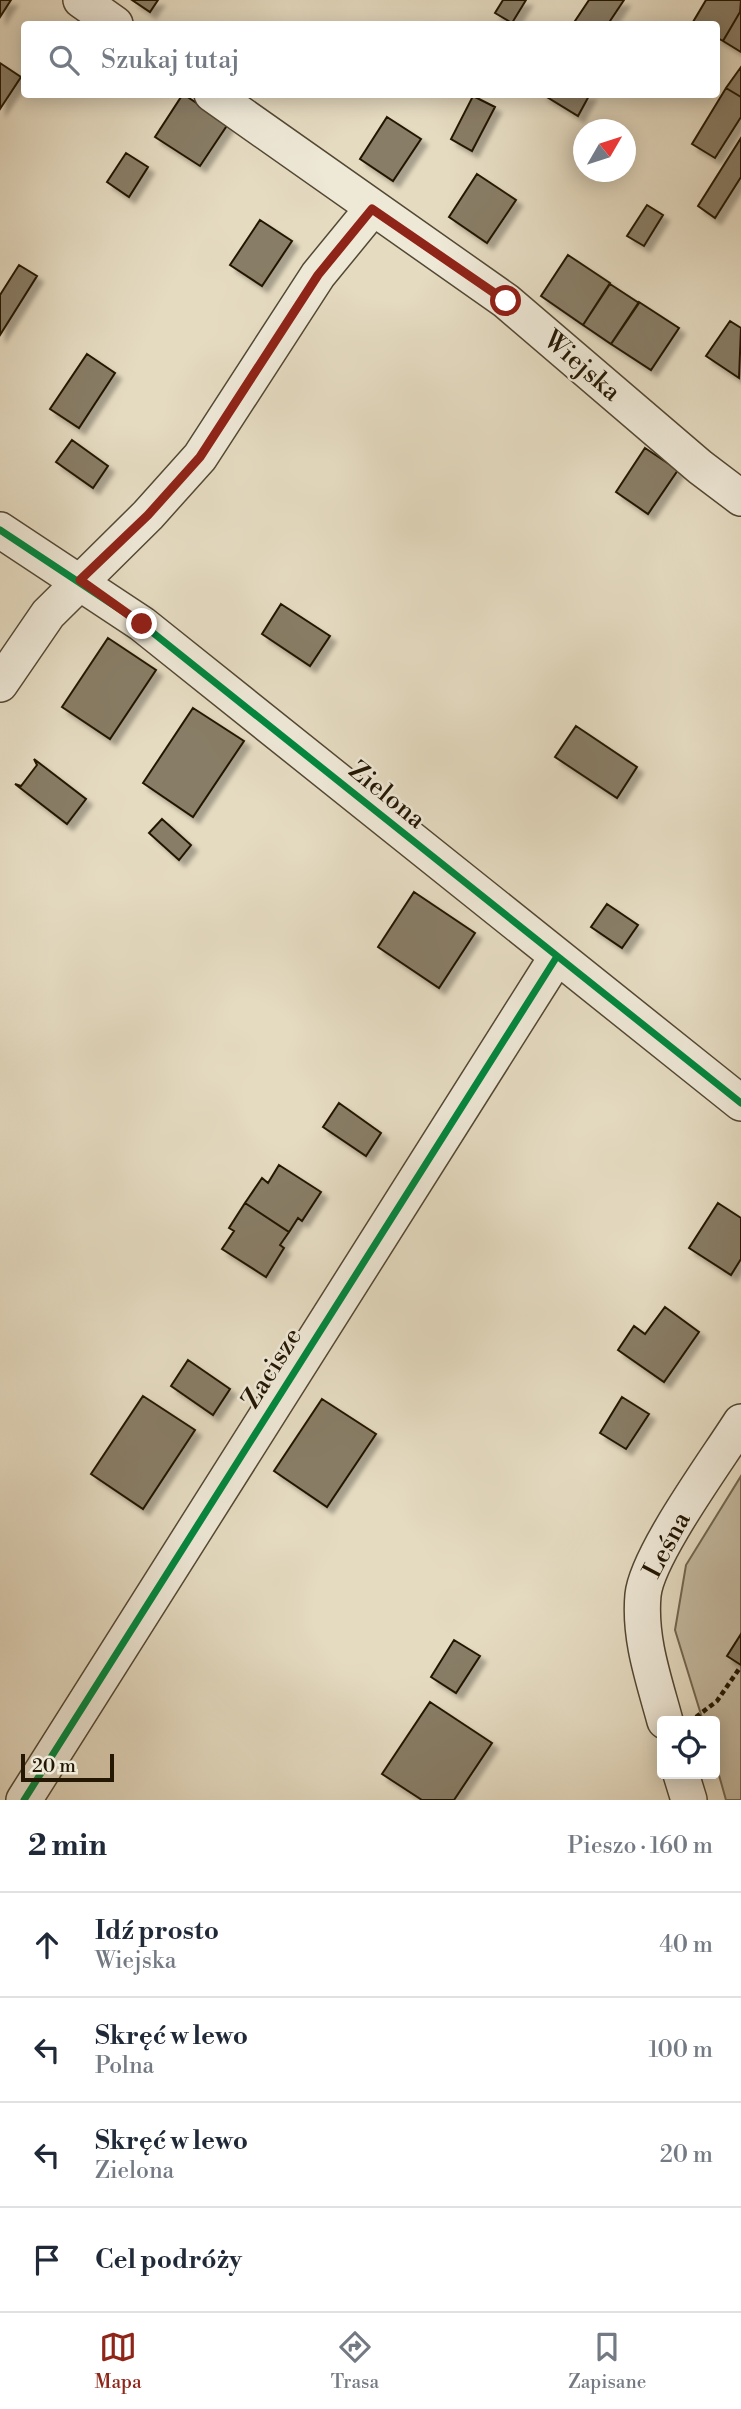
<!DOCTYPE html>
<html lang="pl">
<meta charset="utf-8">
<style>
body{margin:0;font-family:"Libre Bodoni",serif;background:#f6f6f7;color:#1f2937}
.controls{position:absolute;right:21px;bottom:21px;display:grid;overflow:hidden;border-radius:7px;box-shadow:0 4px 18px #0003}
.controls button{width:63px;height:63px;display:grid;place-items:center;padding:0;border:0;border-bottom:2px solid #e0e1e3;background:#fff;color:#1f2937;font:35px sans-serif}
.compass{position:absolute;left:573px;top:119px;width:63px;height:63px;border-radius:50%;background:#fff;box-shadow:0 4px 18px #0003;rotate:51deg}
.scale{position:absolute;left:21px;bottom:18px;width:93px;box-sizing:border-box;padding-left:7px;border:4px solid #241704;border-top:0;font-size:19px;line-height:24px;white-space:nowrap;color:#241704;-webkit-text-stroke:5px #eee8d7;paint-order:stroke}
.stop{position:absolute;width:21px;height:21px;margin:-16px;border:5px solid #8f2418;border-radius:50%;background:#fff}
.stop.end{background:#8f2418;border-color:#fff;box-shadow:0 2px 7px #0008}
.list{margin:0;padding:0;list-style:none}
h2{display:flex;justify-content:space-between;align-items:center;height:91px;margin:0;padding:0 28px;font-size:30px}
h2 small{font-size:23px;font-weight:400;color:#747a83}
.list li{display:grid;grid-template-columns:46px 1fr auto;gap:21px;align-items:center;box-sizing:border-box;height:105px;padding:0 28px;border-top:2px solid #e0e1e3}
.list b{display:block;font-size:26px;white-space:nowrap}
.list p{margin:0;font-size:23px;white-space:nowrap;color:#747a83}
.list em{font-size:23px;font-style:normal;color:#747a83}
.icon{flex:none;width:38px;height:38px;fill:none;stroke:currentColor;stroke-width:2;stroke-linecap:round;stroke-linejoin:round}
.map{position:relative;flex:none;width:741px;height:1800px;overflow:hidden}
.search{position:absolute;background:#fff;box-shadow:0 4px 18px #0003;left:21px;right:21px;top:21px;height:77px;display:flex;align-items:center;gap:18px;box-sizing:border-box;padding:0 24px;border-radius:7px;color:#747a83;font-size:26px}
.sheet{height:511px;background:#fff}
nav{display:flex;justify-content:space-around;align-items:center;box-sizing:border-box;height:98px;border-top:2px solid #e0e1e3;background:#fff;font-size:19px;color:#747a83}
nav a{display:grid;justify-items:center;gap:4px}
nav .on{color:#8f2418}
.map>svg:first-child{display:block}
.green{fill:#c4baa1;stroke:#746852;stroke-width:2}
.building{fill:#887d66;stroke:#241704;stroke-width:2;filter:url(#shadow)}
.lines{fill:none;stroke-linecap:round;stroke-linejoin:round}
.minor-casing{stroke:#544833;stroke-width:38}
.path{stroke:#241704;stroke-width:4.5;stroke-dasharray:5 3.5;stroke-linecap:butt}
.minor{stroke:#eee8d7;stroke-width:35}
.cycleway-casing{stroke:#eee8d7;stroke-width:11}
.cycleway{stroke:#00873e;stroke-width:7}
.route{stroke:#8f2418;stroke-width:9}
.labels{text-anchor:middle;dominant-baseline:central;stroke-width:5;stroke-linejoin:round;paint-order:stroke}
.street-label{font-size:26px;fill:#241704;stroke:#eee8d7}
</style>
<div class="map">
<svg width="741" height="1800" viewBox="0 0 741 1800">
<defs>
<filter id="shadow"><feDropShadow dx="6" dy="6" stdDeviation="2" flood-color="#0004"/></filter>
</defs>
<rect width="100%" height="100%" fill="#e5dbc1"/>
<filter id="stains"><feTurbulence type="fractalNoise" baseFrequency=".00286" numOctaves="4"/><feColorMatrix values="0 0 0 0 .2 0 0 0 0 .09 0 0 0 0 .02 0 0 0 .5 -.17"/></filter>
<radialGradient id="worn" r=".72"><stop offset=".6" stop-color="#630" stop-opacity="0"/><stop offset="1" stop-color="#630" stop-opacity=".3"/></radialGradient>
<path class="green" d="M 741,1476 L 741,1800 L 726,1800 L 715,1761 L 715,1721 L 703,1721 L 675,1630 L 686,1565 Z"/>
<path class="building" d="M 0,0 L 11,0 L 0,17 Z
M 132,0 L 158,0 L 150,12 Z
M 503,0 L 526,0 L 512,23 L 495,13 Z
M 589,0 L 624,0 L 608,24 L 573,24 Z
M 706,0 L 741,0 L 740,12 L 723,41 L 716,37 L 716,24 L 693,22 Z
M 740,12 L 741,13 L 741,52 L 723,41 Z
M 0,63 L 21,77 L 0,109 Z
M 741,67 L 741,97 L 726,88 Z
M 726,88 L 741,97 L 741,117 L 715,158 L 692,144 Z
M 183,94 L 228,124 L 200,166 L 155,137 Z
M 542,94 L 590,94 L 578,116 Z
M 473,96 L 495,107 L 472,151 L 451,139 Z
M 387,117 L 421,139 L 393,181 L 360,159 Z
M 741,138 L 741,177 L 715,218 L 698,206 Z
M 126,153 L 148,167 L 129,197 L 107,182 Z
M 477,174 L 516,200 L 487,243 L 449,217 Z
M 647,205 L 663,215 L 644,246 L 627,236 Z
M 260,220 L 292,241 L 262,286 L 230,265 Z
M 568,255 L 610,283 L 583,325 L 541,296 Z
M 19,265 L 37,276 L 0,335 L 0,295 Z
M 610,284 L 639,303 L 611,344 L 583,325 Z
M 639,302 L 679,328 L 651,370 L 611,344 Z
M 730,321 L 741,328 L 739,378 L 706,356 Z
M 87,354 L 115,373 L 79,428 L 50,409 Z
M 72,440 L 108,466 L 93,488 L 56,462 Z
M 645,448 L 678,470 L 648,514 L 616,492 Z
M 281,604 L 330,636 L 310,666 L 262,634 Z
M 108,638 L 156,670 L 110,739 L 62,707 Z
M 193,708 L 244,741 L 193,817 L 143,783 Z
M 576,726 L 637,767 L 617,798 L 555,757 Z
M 34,759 L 86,799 L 67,824 L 15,784 L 21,786 L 37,765 Z
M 162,819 L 191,845 L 179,860 L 149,833 Z
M 414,892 L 475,933 L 439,988 L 378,947 Z
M 607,904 L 638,925 L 622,948 L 591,927 Z
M 339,1103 L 381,1133 L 366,1156 L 323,1127 Z
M 279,1165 L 321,1192 L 302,1221 L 298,1218 L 289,1232 L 245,1203 L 262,1178 L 268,1183 Z
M 245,1203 L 289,1232 L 280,1245 L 284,1248 L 266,1277 L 222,1249 L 234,1231 L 229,1228 Z
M 718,1203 L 741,1218 L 741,1259 L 731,1275 L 689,1248 Z
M 665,1307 L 699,1332 L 664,1382 L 618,1350 L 634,1326 L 645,1334 Z
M 188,1360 L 230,1389 L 213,1415 L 171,1386 Z
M 143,1396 L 195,1430 L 143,1509 L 91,1474 Z
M 622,1397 L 649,1414 L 626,1449 L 600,1433 Z
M 322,1399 L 376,1434 L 327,1507 L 274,1471 Z
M 741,1634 L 741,1665 L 727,1656 Z
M 454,1640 L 480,1656 L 456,1693 L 431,1677 Z
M 430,1702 L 492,1743 L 454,1800 L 422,1800 L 382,1774 Z"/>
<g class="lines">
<g class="minor-casing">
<path id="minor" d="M 81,0 L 115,24
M 212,94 L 506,301 L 700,467 L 741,498
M 0,530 L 142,624 L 741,1103
M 0,684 L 48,614 L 148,515 L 200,457 L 318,275 L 372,209
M 665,1721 C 654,1680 639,1639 643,1595 C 647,1555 717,1460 741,1422
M 681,1774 L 689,1800
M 24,1800 L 556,958"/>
</g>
<path class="path" d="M 696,1717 L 717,1701 L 739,1669"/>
<use href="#minor" class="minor"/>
<g class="cycleway-casing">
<path id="cycleway" d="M 0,530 L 142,624 L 741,1103
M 24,1800 L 556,958"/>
</g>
<use href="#cycleway" class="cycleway"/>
</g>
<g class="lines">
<path class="route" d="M 142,624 L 80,580 L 148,515 L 200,457 L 318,275 L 372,209 L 506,301"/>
</g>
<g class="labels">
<g class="street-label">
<text transform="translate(582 366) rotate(41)">Wiejska</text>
<text transform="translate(387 795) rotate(39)">Zielona</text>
<text transform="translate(272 1368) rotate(-58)">Zacisze</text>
<text transform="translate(667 1545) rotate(-62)">Leśna</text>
</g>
</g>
<rect width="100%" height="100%" filter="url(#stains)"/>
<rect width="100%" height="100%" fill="url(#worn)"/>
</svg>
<div class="controls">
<button><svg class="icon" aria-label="locate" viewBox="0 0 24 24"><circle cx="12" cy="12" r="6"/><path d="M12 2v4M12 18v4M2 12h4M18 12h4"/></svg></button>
</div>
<svg class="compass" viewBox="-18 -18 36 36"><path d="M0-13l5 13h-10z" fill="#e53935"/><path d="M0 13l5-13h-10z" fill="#747a83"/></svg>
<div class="scale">20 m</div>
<div class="stop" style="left:506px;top:301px"></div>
<div class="stop end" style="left:142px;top:624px"></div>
<div class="search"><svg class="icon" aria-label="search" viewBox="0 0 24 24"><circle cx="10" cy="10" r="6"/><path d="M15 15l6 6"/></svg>Szukaj tutaj</div>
</div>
<section class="sheet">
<h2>2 min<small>Pieszo · 160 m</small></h2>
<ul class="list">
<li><svg class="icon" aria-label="ahead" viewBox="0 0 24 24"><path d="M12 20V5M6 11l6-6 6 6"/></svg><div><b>Idź prosto</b><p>Wiejska</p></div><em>40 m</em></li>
<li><svg class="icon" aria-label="left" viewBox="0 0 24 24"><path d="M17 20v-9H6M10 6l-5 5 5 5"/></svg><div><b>Skręć w lewo</b><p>Polna</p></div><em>100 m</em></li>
<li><svg class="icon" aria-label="left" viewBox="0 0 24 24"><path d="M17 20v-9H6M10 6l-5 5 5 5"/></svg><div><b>Skręć w lewo</b><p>Zielona</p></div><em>20 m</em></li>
<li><svg class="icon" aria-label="arrive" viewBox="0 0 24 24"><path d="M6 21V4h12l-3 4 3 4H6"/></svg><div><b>Cel podróży</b></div></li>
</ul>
</section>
<nav>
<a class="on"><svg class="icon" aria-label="map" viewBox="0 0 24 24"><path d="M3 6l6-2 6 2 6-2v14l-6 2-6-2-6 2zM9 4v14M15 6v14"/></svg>Mapa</a>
<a><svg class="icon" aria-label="directions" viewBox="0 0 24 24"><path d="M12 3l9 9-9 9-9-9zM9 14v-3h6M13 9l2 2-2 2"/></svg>Trasa</a>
<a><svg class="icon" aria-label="saved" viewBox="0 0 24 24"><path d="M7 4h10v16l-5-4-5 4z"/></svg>Zapisane</a>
</nav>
